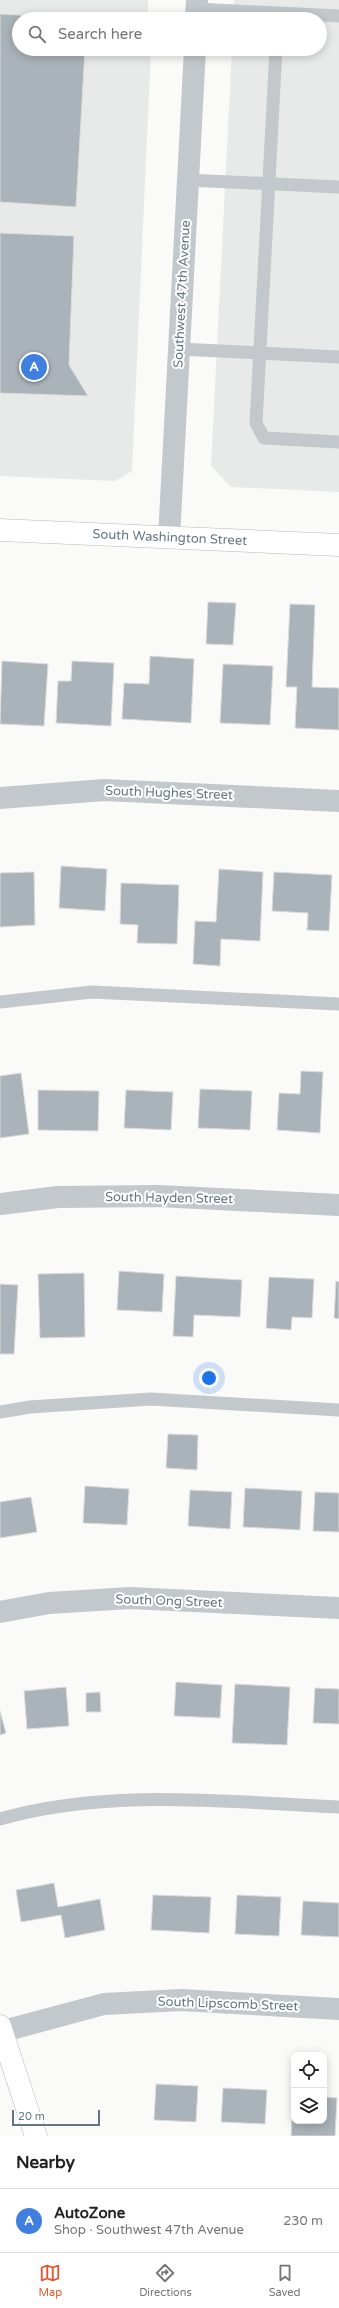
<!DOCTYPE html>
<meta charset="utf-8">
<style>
body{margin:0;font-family:"Varela Round",sans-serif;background:#f6f6f6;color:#222}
.controls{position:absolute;right:12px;bottom:12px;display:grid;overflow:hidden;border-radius:8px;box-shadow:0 2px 10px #0003}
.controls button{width:36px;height:36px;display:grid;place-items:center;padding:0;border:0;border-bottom:1px solid #e0e0e0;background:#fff;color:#222;font:20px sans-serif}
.scale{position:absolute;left:12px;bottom:10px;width:88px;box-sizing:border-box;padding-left:4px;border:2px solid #657683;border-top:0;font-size:11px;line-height:14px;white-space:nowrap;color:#657683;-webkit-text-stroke:3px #fff;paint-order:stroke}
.you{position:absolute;left:209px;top:1378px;width:14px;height:14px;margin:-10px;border:3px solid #fff;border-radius:50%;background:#1a73e8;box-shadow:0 0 0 6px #1a73e833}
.badge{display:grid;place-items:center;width:26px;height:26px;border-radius:50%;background:#e4572e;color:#fff;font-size:13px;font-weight:700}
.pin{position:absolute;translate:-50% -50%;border:2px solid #fff;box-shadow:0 1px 4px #0006}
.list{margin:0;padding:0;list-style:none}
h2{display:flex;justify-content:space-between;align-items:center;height:52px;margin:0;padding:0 16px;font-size:17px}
h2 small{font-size:13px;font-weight:400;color:#767676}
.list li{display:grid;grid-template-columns:26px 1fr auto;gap:12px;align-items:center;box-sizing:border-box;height:64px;padding:0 16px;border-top:1px solid #e0e0e0}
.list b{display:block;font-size:15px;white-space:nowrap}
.list p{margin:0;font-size:13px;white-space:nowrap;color:#767676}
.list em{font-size:13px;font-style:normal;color:#767676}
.icon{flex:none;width:22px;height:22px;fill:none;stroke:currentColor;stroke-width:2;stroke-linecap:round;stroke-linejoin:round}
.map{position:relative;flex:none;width:339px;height:2136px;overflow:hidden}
.search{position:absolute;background:#fff;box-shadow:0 2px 10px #0003;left:12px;right:12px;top:12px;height:44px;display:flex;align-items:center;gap:10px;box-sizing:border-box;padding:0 14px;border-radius:22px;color:#767676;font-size:15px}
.sheet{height:116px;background:#fff}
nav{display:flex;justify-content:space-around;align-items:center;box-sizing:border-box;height:56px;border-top:1px solid #e0e0e0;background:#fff;font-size:11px;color:#767676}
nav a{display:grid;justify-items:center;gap:2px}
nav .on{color:#e4572e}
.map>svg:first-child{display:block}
.built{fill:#e8e9e9}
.building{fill:#aab3b9;stroke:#dcdcda}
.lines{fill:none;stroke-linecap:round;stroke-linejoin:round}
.secondary-casing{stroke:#b3babf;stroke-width:23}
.lane{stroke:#c3c8cc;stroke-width:13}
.street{stroke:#c3c8cc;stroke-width:22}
.secondary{stroke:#fff;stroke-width:22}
.labels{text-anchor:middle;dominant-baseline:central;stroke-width:4;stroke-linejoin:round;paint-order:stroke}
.street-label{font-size:13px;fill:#657683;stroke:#fff}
</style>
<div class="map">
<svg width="339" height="2136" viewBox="0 0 339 2136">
<rect width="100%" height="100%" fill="#fafaf8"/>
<path class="built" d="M 0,0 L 148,0 L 148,12 L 151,19 L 19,19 L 19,49 L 151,49 L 132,471 L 115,481 L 0,476 Z
M 234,0 L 339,0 L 339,492 L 231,487 L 211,466 L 232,49 L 320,49 L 320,19 L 233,19 Z"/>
<path class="building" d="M 0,14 L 87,19 L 19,19 L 19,49 L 85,49 L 76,207 L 0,202 Z
M 0,233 L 74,236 L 69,365 L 88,396 L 0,393 Z
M 208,602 L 236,603 L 233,645 L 206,644 Z
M 290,604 L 315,605 L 312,687 L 339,688 L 339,730 L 295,728 L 297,687 L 286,687 Z
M 150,656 L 194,659 L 191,723 L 122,719 L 124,683 L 149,684 Z
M 2,661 L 48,664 L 44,726 L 0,724 Z
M 72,661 L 114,663 L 111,726 L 56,723 L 58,681 L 71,681 Z
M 223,664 L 273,666 L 270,725 L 220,723 Z
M 61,866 L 107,869 L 105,911 L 59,908 Z
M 219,869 L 263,872 L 260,941 L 221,939 L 220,966 L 193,964 L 195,921 L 216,922 Z
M 34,872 L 35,925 L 0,927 L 0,873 Z
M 274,872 L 332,875 L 329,931 L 307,930 L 308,913 L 272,911 Z
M 121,883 L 179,885 L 177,944 L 137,943 L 138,925 L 120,924 Z
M 301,1071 L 323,1072 L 320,1133 L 277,1130 L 279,1093 L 300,1094 Z
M 21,1073 L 29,1134 L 0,1138 L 0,1076 Z
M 200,1089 L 252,1091 L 250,1130 L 198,1128 Z
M 38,1090 L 99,1091 L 98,1131 L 38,1130 Z
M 126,1090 L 173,1092 L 171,1130 L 124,1128 Z
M 119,1271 L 164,1274 L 162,1312 L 117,1310 Z
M 84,1273 L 85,1337 L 40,1338 L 38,1274 Z
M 176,1276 L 242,1280 L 240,1317 L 194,1315 L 193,1337 L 173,1336 Z
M 269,1277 L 314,1279 L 312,1318 L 292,1317 L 291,1330 L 266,1328 Z
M 336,1281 L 339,1282 L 339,1319 L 334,1318 Z
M 0,1284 L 18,1285 L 14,1354 L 0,1354 Z
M 168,1434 L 198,1435 L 197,1470 L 166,1468 Z
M 85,1486 L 129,1489 L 127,1525 L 83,1523 Z
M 245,1488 L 302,1491 L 300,1530 L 243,1527 Z
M 190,1490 L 232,1492 L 230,1529 L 188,1526 Z
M 315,1492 L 339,1493 L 339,1532 L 313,1531 Z
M 31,1497 L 37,1532 L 0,1538 L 0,1502 Z
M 176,1682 L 222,1685 L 220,1718 L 174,1716 Z
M 235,1684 L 290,1687 L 287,1745 L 232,1743 Z
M 66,1687 L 69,1726 L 27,1729 L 24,1691 Z
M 315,1688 L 339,1689 L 339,1724 L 313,1723 Z
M 100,1692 L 101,1712 L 86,1712 L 86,1693 Z
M 0,1711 L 6,1733 L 0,1735 Z
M 54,1883 L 58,1907 L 100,1899 L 105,1930 L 65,1938 L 61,1915 L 21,1922 L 16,1890 Z
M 153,1895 L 211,1897 L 209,1933 L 151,1930 Z
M 237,1895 L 281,1897 L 279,1936 L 235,1934 Z
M 303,1901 L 339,1903 L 339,1937 L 301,1935 Z
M 156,2084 L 198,2086 L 196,2122 L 154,2120 Z
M 223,2088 L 267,2090 L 265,2124 L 221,2122 Z
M 293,2096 L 294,2121 L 324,2121 L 324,2097 L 337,2098 L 335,2136 L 291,2136 Z"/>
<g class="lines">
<g class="secondary-casing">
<g id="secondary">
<path id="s1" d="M 0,530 L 339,545"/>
<path d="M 0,2026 L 36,2136"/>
</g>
</g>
<path class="lane" d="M 197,9 L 339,16
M 276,49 L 256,423 L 264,438 L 339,442
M 188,180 L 339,187
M 179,349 L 339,357
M 0,1002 L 92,992 L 339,1004
M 0,1412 L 30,1407 L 151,1399 L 339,1410
M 0,1819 C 110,1788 226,1802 339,1807"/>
<path class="street" d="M 196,19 L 197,0
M 169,538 L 195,49
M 0,798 L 104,790 L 339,801
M 0,1204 L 58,1197 L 158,1196 L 339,1205
M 0,1612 L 49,1603 L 130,1598 L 339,1608
M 0,2032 L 104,2004 L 181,2000 L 339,2009"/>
<use href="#secondary" class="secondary"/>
</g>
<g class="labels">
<g class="street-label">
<text transform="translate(182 294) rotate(-87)">Southwest 47th Avenue</text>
<text stroke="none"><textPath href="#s1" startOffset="170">South Washington Street</textPath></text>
<text transform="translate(169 793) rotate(2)">South Hughes Street</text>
<text transform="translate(169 1198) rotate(1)">South Hayden Street</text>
<text transform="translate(169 1601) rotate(2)">South Ong Street</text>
<text transform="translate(228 2004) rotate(2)">South Lipscomb Street</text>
</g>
</g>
</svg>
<div class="controls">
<button><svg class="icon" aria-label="locate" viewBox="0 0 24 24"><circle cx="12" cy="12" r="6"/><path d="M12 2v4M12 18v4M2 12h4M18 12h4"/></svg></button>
<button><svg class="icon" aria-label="layers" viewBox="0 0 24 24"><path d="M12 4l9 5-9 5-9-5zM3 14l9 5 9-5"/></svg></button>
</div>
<div class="scale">20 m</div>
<div class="you"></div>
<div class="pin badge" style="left:34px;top:367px;background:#3f7fe0">A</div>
<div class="search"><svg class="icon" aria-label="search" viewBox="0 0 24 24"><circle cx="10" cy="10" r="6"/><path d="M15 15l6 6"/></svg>Search here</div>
</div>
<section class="sheet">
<h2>Nearby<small></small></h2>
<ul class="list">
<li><span class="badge" style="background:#3f7fe0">A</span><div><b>AutoZone</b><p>Shop · Southwest 47th Avenue</p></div><em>230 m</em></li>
</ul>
</section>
<nav>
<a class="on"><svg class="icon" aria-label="map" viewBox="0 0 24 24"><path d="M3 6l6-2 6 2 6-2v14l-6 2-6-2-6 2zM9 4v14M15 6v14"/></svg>Map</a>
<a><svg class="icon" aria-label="directions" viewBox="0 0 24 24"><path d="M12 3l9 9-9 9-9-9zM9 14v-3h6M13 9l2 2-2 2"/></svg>Directions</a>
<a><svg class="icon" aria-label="saved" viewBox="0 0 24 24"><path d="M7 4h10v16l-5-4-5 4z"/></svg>Saved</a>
</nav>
